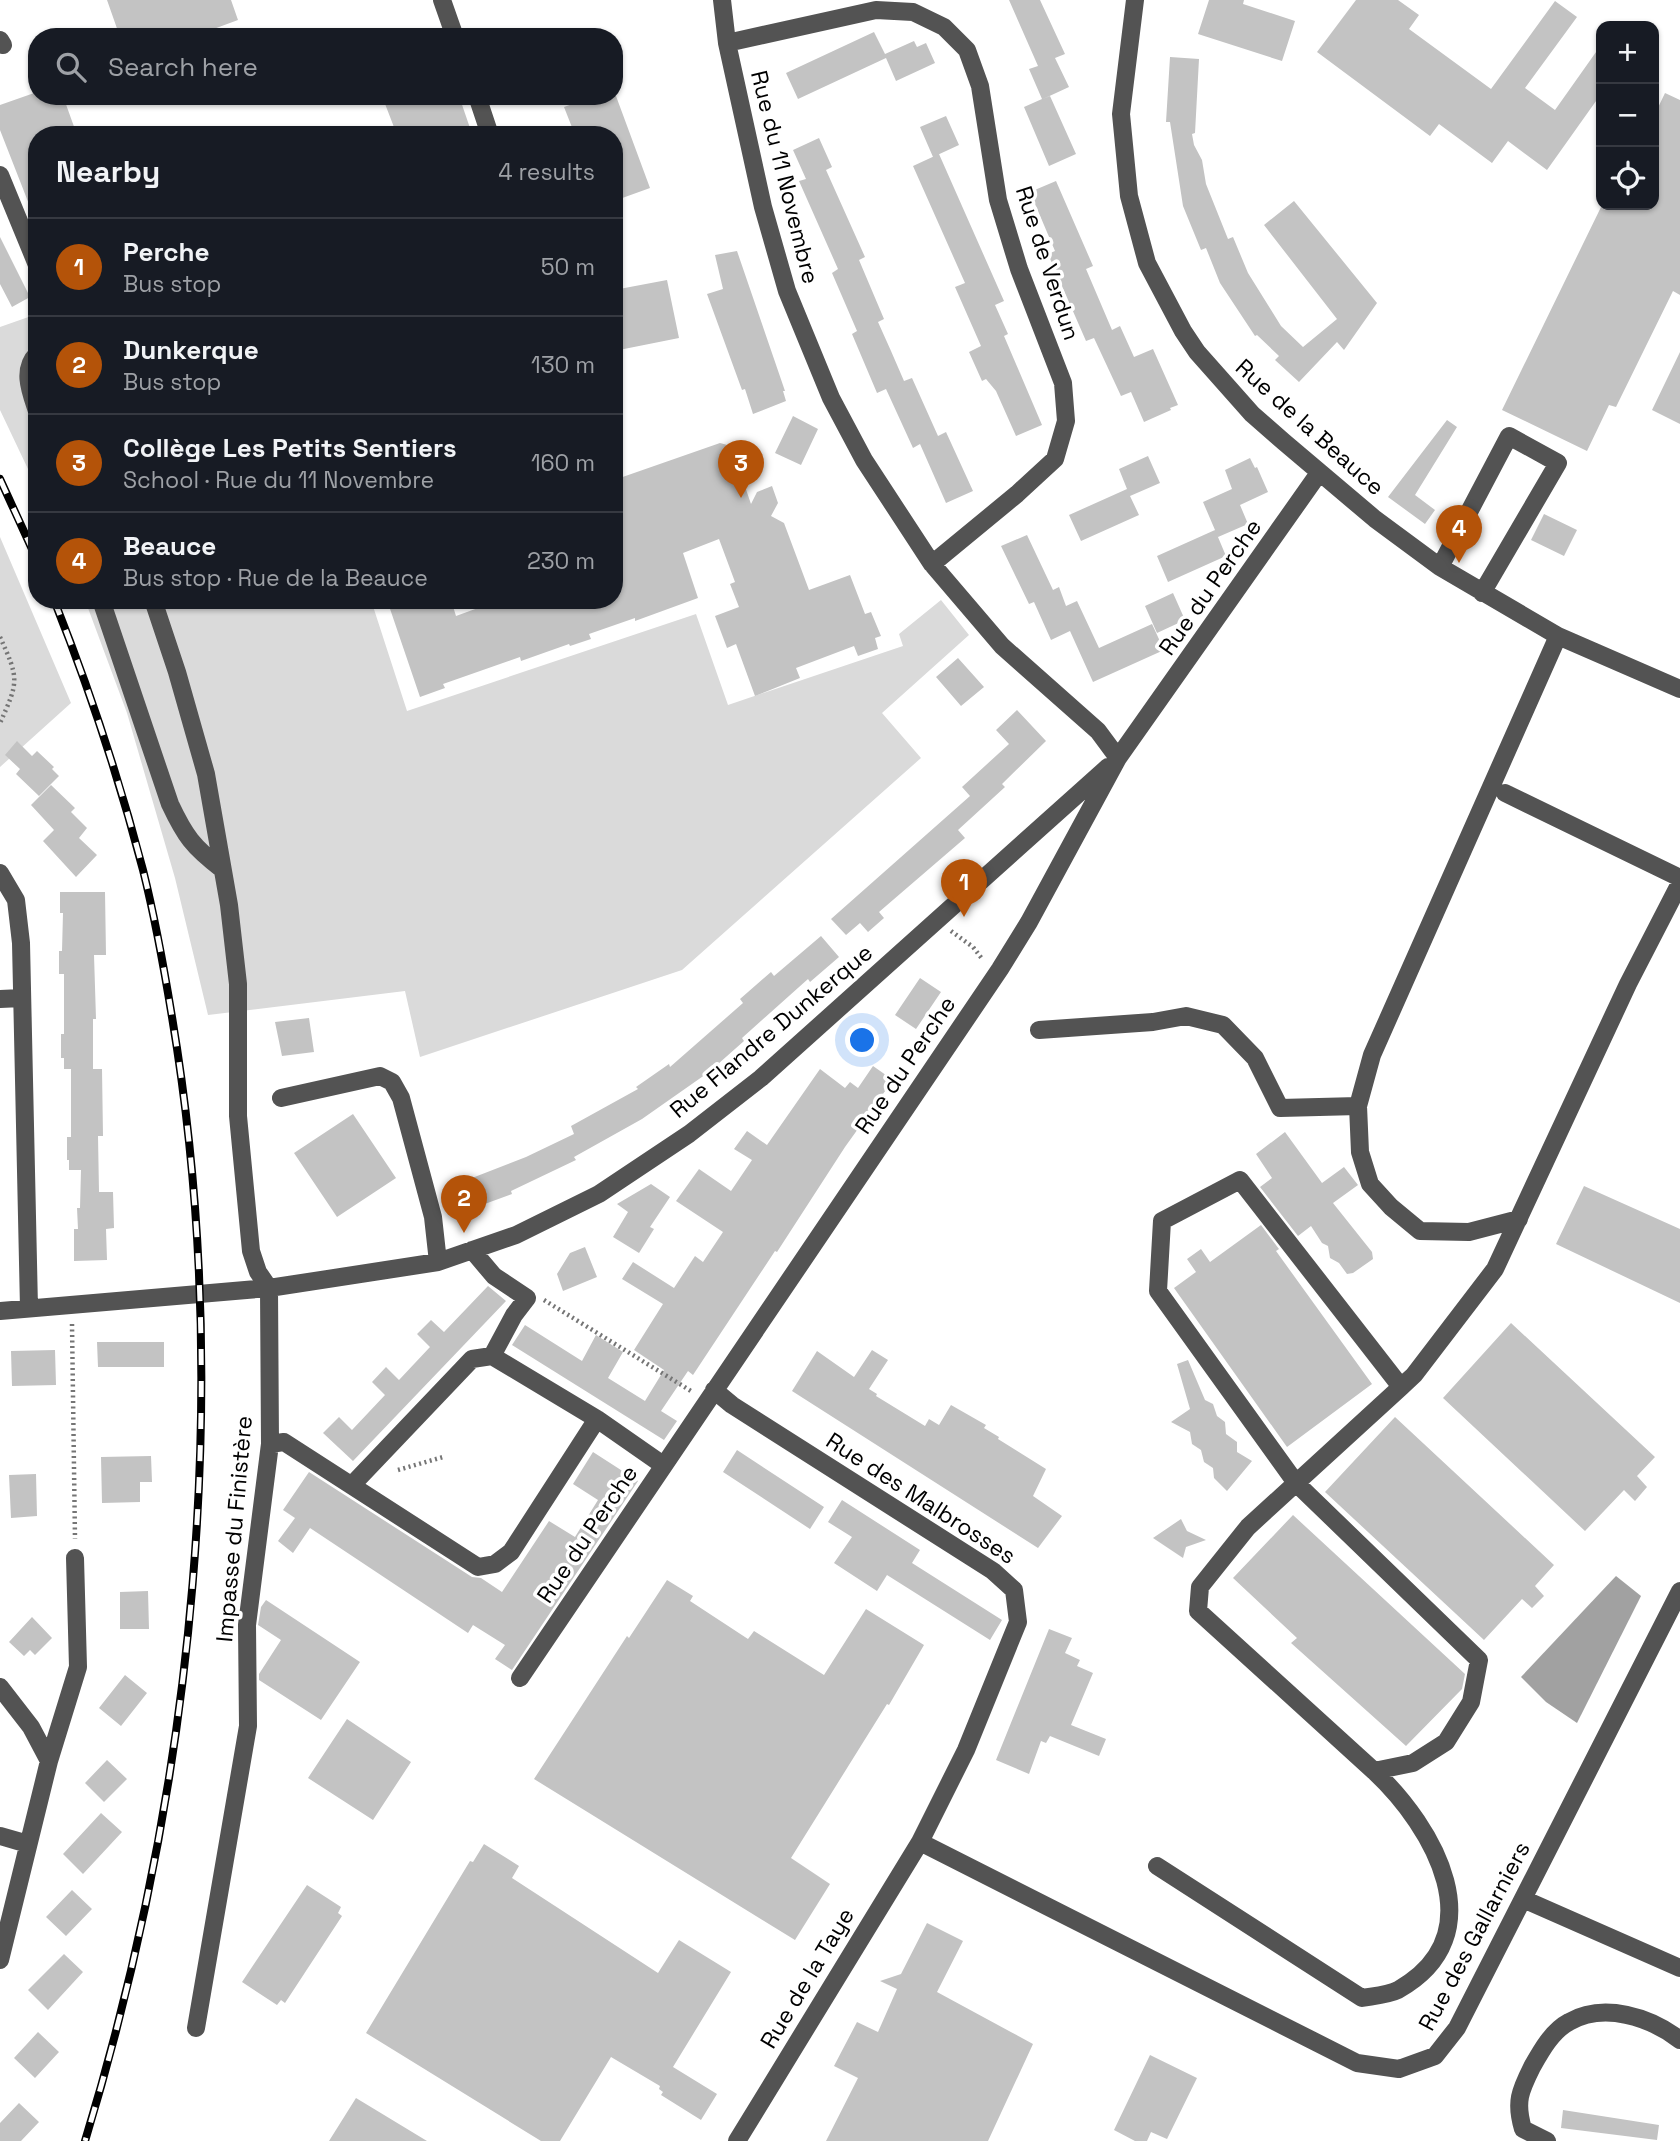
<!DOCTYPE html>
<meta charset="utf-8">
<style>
body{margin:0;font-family:"Space Grotesk",sans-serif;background:#242831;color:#f1f3f6}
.controls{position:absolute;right:21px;top:21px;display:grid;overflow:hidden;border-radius:14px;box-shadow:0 2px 5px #0004}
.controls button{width:63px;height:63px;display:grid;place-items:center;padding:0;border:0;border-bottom:2px solid #363941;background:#171b24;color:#f1f3f6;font:35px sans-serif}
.you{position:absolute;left:863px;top:1041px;width:24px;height:24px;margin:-18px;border:5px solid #fff;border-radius:50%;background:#1a73e8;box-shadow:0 0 0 10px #1a73e833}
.badge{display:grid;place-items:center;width:46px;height:46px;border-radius:50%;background:#b45309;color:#fff;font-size:23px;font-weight:700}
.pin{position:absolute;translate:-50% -58px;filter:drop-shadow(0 2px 4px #0008)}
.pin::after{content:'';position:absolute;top:37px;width:24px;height:21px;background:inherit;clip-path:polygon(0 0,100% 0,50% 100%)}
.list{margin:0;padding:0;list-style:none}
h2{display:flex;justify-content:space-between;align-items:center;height:91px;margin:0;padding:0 28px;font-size:30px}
h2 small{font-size:23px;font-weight:400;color:#9ea1a6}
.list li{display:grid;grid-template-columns:46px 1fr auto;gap:21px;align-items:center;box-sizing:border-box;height:98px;padding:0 28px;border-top:2px solid #363941}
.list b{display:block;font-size:26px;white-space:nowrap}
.list p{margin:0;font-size:23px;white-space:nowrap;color:#9ea1a6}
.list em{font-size:23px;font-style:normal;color:#9ea1a6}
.icon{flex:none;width:38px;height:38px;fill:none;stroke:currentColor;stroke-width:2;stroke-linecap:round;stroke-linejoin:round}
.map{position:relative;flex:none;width:1680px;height:2141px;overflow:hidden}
.search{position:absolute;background:#171b24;box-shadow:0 2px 5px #0004;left:28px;top:28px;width:595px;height:77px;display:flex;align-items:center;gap:18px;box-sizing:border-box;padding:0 24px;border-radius:28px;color:#9ea1a6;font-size:26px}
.panel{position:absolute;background:#171b24;box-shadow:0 2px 5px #0004;left:28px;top:126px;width:595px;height:483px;border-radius:28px}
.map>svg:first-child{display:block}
.green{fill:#dadada}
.water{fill:#a1a1a1}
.building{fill:#c3c3c3}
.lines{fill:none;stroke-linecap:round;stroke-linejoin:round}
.path{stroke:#757575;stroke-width:4.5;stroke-dasharray:2 3.5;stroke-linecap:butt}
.minor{stroke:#535353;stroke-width:18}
.rail-casing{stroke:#000;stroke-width:8}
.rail{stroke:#fff;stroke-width:5;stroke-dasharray:16;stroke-linecap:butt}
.labels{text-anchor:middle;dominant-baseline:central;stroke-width:7;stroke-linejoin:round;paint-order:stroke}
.street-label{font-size:23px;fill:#000;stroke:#fff}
</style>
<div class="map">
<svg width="1680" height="2141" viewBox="0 0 1680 2141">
<rect width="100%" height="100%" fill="#fff"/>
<path class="green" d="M 37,314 L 37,488 L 0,410 L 0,327 Z
M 0,537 L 71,703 L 0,767 Z
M 85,600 L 371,600 L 407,711 L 696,614 L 728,705 L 903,646 L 899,634 L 941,600 L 969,635 L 882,713 L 921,758 L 682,970 L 420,1057 L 405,991 L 208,1015 L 175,878 L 127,713 Z"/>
<path class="water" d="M 1616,1576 L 1641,1596 L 1577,1723 L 1546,1702 L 1521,1677 Z"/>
<path class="building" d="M 107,0 L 231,0 L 238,20 L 192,37 L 120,37 Z
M 1009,0 L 1040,0 L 1065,54 L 1055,58 L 1069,87 L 1043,99 L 1050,96 L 1076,154 L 1049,166 L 1024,107 L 1042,99 L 1029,69 L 1038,66 Z
M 1209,0 L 1244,0 L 1243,4 L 1295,21 L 1282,61 L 1198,34 Z
M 1356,0 L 1398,0 L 1419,15 L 1409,29 L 1491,89 L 1555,1 L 1577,17 L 1525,88 L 1555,110 L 1601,45 L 1601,94 L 1547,170 L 1508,141 L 1492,163 L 1439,124 L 1430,136 L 1317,52 Z
M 874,32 L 885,54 L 914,41 L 917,47 L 926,43 L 935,63 L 896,81 L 886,58 L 798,99 L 786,73 Z
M 1170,57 L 1199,59 L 1195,133 L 1192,134 L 1194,145 L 1202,160 L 1206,184 L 1228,239 L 1233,237 L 1248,273 L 1281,326 L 1303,347 L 1337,319 L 1264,225 L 1294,201 L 1377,303 L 1344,350 L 1337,342 L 1299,382 L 1275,360 L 1279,356 L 1257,335 L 1255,336 L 1220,283 L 1206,248 L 1201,250 L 1183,206 L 1170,122 L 1166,122 Z
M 37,92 L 37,96 L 63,96 L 77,135 L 37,135 L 36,222 L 0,130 L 0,105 Z
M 1665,93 L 1680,100 L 1680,295 L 1673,291 L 1616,407 L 1609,405 L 1587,451 L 1502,410 L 1602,205 L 1654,205 L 1654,116 Z
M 382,96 L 459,96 L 470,128 L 450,135 L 397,135 Z
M 595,96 L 616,96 L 650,188 L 614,201 L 614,135 L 575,135 L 564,107 Z
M 946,116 L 959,145 L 933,157 L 920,127 Z
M 819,138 L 832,167 L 826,170 L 865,257 L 859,260 L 884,319 L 878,322 L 891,351 L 904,381 L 912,378 L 938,436 L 946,432 L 973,491 L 946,503 L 920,444 L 913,448 L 886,389 L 877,393 L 852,334 L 857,331 L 832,273 L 838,269 L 799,181 L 806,179 L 793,150 Z
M 939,154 L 1004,301 L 995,305 L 1008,334 L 1004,336 L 1042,425 L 1016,436 L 996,391 L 986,379 L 982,381 L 969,352 L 981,346 L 955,287 L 965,283 L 913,166 Z
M 1056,181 L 1093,266 L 1086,269 L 1112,330 L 1120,326 L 1134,357 L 1153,349 L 1178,405 L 1170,408 L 1171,410 L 1144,422 L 1131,392 L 1121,396 L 1094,338 L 1086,341 L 1048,254 L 1055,251 L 1030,192 Z
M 0,237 L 30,297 L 12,307 L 0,284 Z
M 737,251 L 785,391 L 783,391 L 786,401 L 753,414 L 745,389 L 742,390 L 707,294 L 723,289 L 715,255 Z
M 667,280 L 679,338 L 614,351 L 614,290 Z
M 1680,352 L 1680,424 L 1652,410 Z
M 793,416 L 818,429 L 801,465 L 775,453 Z
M 1447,420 L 1457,427 L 1415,495 L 1435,510 L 1425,524 L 1388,497 Z
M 720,443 L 731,446 L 751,504 L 757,492 L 772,486 L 778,503 L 771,516 L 784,523 L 809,590 L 850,575 L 865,614 L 871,612 L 881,636 L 875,638 L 878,649 L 858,656 L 854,646 L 796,668 L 800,678 L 755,696 L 736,644 L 727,648 L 715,616 L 739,607 L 730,584 L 735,582 L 719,539 L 683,553 L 698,598 L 635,621 L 635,618 L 589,634 L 591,639 L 570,646 L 569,644 L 521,661 L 520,657 L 443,684 L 445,688 L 420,697 L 387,600 L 451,600 L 456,616 L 500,600 L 614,600 L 614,480 Z
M 1148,456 L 1160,483 L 1130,496 L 1139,515 L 1081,541 L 1069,515 L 1127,489 L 1119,469 Z
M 1250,458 L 1255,468 L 1257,467 L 1268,492 L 1240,505 L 1248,524 L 1218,537 L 1203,502 L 1232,489 L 1225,470 Z
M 1544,514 L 1577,530 L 1564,556 L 1531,540 Z
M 1215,530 L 1226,556 L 1168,582 L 1157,556 Z
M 1027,535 L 1053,590 L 1059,587 L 1066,606 L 1077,601 L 1099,648 L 1152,624 L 1164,650 L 1093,682 L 1070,631 L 1051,640 L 1034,602 L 1029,604 L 1001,546 Z
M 1173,593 L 1185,620 L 1157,633 L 1145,606 Z
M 958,658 L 984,687 L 961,706 L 936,677 Z
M 1017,710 L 1046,741 L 1002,784 L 1005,787 L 958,830 L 965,838 L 879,912 L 884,918 L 868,932 L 860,923 L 846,935 L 831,919 L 970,796 L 962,787 L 1009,744 L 996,730 Z
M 17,741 L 32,756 L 37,751 L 54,767 L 52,769 L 59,776 L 39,796 L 16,774 L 20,769 L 5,755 Z
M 51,785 L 75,808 L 71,812 L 87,828 L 79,838 L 97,855 L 76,877 L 43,841 L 54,830 L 31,805 Z
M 60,892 L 105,892 L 106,955 L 94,955 L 96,1019 L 93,1019 L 93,1069 L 102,1069 L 103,1136 L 98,1136 L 99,1192 L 113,1192 L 114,1228 L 106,1229 L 107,1260 L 74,1261 L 74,1229 L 78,1229 L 77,1208 L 80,1208 L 81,1170 L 69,1170 L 69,1160 L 67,1160 L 67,1137 L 71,1137 L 71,1069 L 64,1069 L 64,1058 L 61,1058 L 61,1034 L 64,1034 L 64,974 L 59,974 L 59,951 L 62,951 L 63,913 L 60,913 Z
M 821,936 L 839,957 L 810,982 L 808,979 L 742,1038 L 744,1041 L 709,1072 L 642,1119 L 574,1157 L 576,1160 L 511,1191 L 512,1194 L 482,1205 L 472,1178 L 526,1157 L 574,1134 L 571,1126 L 638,1089 L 636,1087 L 669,1064 L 670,1067 L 743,1003 L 740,999 L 771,972 L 774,976 Z
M 920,978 L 941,992 L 916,1029 L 895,1015 Z
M 309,1018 L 314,1052 L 282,1056 L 275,1022 Z
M 873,1066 L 893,1080 L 845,1147 L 777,1252 L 775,1251 L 693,1375 L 688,1371 L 661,1411 L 677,1421 L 664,1440 L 512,1345 L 525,1325 L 582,1361 L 596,1335 L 623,1352 L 608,1378 L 645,1401 L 664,1370 L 634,1350 L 663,1304 L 622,1279 L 633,1262 L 674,1288 L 695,1256 L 703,1262 L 723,1232 L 676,1201 L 699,1169 L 731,1191 L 752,1160 L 734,1149 L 747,1131 L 767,1145 L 820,1069 L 845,1088 L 850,1082 L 858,1088 Z
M 353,1114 L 396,1178 L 337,1217 L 294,1153 Z
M 1285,1132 L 1322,1183 L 1344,1167 L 1358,1185 L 1333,1203 L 1372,1252 L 1373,1259 L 1353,1273 L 1347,1274 L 1339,1263 L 1330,1258 L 1328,1246 L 1322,1243 L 1311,1226 L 1298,1236 L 1260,1187 L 1272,1178 L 1256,1154 Z
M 651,1184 L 670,1197 L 650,1227 L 654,1229 L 639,1253 L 613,1237 L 628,1212 L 617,1204 Z
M 1584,1186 L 1680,1229 L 1680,1303 L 1556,1244 Z
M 1261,1225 L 1279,1249 L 1276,1251 L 1372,1384 L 1287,1447 L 1174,1288 L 1196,1272 L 1187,1259 L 1201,1249 L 1210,1262 Z
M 585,1247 L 597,1277 L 563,1291 L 557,1274 L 570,1253 Z
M 488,1286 L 506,1301 L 353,1461 L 323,1433 L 339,1417 L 352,1430 L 385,1395 L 372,1382 L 386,1367 L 399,1380 L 430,1347 L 417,1334 L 431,1320 L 444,1332 Z
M 1511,1323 L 1655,1457 L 1637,1476 L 1647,1487 L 1635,1501 L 1624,1490 L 1585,1531 L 1443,1398 Z
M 97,1342 L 164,1342 L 164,1367 L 98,1367 Z
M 55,1350 L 56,1385 L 12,1386 L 11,1351 Z
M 872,1350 L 888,1360 L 869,1389 L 877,1394 L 876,1396 L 925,1426 L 929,1419 L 939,1425 L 951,1405 L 986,1425 L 984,1428 L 999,1437 L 998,1439 L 1046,1469 L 1033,1496 L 1062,1516 L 1038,1548 L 792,1391 L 817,1351 L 854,1377 Z
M 1188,1360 L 1205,1400 L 1213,1404 L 1217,1416 L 1225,1422 L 1226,1434 L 1237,1442 L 1237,1452 L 1252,1461 L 1227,1491 L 1214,1478 L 1213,1468 L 1204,1462 L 1201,1450 L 1192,1444 L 1190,1432 L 1171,1422 L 1190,1409 L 1177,1364 Z
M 1395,1417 L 1554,1565 L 1535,1586 L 1544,1596 L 1532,1608 L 1522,1599 L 1484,1640 L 1325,1492 Z
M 737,1450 L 824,1507 L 810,1529 L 723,1472 Z
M 593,1452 L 638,1481 L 512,1670 L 495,1659 L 505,1645 L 473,1625 L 468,1633 L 310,1528 L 293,1553 L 278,1541 L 295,1518 L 283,1510 L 309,1472 L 472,1577 L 481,1578 L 502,1592 L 549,1521 L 575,1537 L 598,1500 L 573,1484 Z
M 151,1456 L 152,1482 L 140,1482 L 140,1502 L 102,1503 L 101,1457 Z
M 36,1474 L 37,1516 L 11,1518 L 9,1475 Z
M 842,1500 L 920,1550 L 912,1563 L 1002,1620 L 990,1640 L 887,1575 L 877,1591 L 834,1563 L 852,1537 L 828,1522 Z
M 1293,1515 L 1465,1674 L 1462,1689 L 1406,1746 L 1291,1643 L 1297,1638 L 1233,1578 Z
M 1181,1519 L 1187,1531 L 1206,1540 L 1186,1547 L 1183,1558 L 1153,1538 Z
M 667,1580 L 693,1596 L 690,1601 L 748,1639 L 754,1631 L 824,1675 L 866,1609 L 924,1645 L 889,1705 L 887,1704 L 791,1858 L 830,1884 L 795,1940 L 534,1779 L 627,1636 L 629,1638 Z
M 148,1591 L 149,1629 L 120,1629 L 120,1592 Z
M 266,1600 L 360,1662 L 321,1720 L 259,1680 L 259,1674 L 281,1640 L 258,1625 L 261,1607 Z
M 32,1617 L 52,1638 L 35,1655 L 30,1650 L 24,1656 L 9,1642 Z
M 1049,1629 L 1072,1638 L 1065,1653 L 1080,1660 L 1077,1666 L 1093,1673 L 1071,1725 L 1106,1739 L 1099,1756 L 1050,1736 L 1046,1743 L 1041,1741 L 1029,1774 L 996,1760 Z
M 125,1675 L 147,1693 L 121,1726 L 99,1708 Z
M 347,1719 L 411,1762 L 373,1820 L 308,1778 Z
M 107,1760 L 127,1779 L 104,1802 L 85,1783 Z
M 101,1813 L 122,1832 L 83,1874 L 63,1854 Z
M 484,1844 L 519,1866 L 512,1878 L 658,1973 L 679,1940 L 731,1972 L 673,2067 L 717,2094 L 701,2120 L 661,2095 L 663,2092 L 659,2089 L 660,2086 L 611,2057 L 560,2141 L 541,2141 L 366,2033 L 470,1861 L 473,1862 Z
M 307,1885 L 341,1907 L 338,1913 L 342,1916 L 285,2003 L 281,2000 L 277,2005 L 242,1982 Z
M 72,1890 L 92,1909 L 66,1936 L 46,1917 Z
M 927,1923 L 963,1941 L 937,1992 L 1033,2044 L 988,2141 L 826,2141 L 858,2078 L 834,2066 L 857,2022 L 878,2032 L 897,1989 L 880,1981 L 901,1974 Z
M 64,1954 L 83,1972 L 48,2010 L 28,1990 Z
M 38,2032 L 59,2052 L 35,2078 L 14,2058 Z
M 1150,2055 L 1197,2078 L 1167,2139 L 1151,2132 L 1147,2141 L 1135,2141 L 1114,2130 Z
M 356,2098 L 427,2141 L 329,2141 Z
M 19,2103 L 39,2122 L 21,2141 L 0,2141 L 0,2123 Z
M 1563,2110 L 1659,2125 L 1657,2140 L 1561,2128 Z"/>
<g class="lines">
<path class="path" d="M 0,637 C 19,679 19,681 0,723
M 951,931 L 973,947 L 983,960
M 544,1300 L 691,1391
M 72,1324 L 75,1539
M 398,1470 L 443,1457"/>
<path class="minor" d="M 442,0 L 455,37
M 722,0 L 727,43 L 763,207 L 787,291 L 831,398 L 864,460 L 932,564 L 1002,646 L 1098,731 L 1118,758
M 1135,0 L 1121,114 L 1129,196 L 1147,263 L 1183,331 L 1197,352 L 1252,414 L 1284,442 L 1375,519 L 1440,567 L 1558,636 L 1680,689
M 0,40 L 3,45
M 727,43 L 876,10 L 913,12 L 944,27 L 967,50 L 980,86 L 998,200 L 1019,269 L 1063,383 L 1066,421 L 1055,459 L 1017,494 L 932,564
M 477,96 L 490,135
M 0,175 L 37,265
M 37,354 C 21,370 31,393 37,411
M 1440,567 L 1509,436 L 1558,463 L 1482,593
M 101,600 L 170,804 C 185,836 193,847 222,869
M 153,600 L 177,672 L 206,774 L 229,905 L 238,984 L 238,1116 L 251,1251 L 258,1272 L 269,1288 L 270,1444 L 247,1625 L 248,1726 L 196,2028
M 1505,793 L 1680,878
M 0,873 L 16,900 L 21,943 L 29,1308
M 0,999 L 22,998
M 1039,1030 L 1153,1022 L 1186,1016 L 1223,1025 L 1255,1058 L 1280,1108 L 1358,1106
M 281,1098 L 380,1076 L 392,1082 L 401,1098 L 433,1217 L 438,1262
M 1519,1219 L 1469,1232 L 1420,1231 L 1391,1207 L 1370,1184 L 1360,1152 L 1358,1106 L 1372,1055 L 1558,636
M 472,1250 L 494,1276 L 527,1298 L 514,1315 L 492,1356
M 0,1311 L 269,1288 L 438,1262 L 516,1235 L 599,1194 L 689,1134 L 761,1078 L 1108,767
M 1401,1387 L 1240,1180 L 1162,1221 L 1158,1291 L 1296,1483 L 1479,1660 L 1471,1702 L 1446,1742 L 1413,1763 L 1374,1771 L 1198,1611 L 1200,1587 L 1248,1527 L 1401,1387 L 1414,1375 L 1495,1269 L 1628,984 L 1680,883
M 714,1390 L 732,1405 L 993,1571 L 1014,1590 L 1018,1622 L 966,1750 L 920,1842 L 737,2141
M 270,1444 L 284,1442 L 478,1567 L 495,1564 L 511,1552 L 597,1419
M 352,1485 L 472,1359 L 492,1356 L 597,1419 L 663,1465
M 520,1678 L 1000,969 L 1029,922 L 1118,758 L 1319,473
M 0,1687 L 31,1727 L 49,1761 L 0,1960
M 49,1761 L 78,1667 L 75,1558
M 0,1836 L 28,1844
M 920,1842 L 1357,2063 L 1399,2069 L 1435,2056 L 1457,2028 L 1680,1591
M 1157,1866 L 1362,1998 C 1373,1996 1388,1995 1398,1990 C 1496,1935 1434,1827 1374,1771
M 1523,1899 L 1680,1968
M 1547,2141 L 1523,2129 C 1515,2102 1520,2091 1532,2067 C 1541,2051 1552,2031 1569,2022 C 1604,2002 1650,2017 1680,2040"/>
<g class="rail-casing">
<path id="rail" d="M 0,479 L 37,560
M 54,600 C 89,688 119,778 143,870 C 155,918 164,968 172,1017 C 234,1387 194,1783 85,2141"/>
</g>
<use href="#rail" class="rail"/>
</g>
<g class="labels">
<g class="street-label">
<text transform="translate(785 177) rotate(76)">Rue du 11 Novembre</text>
<text transform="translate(1048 263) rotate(72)">Rue de Verdun</text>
<text transform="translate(1310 427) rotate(42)">Rue de la Beauce</text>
<text transform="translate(1210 587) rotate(-55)">Rue du Perche</text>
<text transform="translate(771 1031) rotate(-40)">Rue Flandre Dunkerque</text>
<text transform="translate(905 1065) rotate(-56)">Rue du Perche</text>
<text transform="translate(921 1498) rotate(33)">Rue des Malbrosses</text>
<text transform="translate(234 1529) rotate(-85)">Impasse du Finistère</text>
<text transform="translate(587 1534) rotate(-56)">Rue du Perche</text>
<text transform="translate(1474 1936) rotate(-62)">Rue des Gallarniers</text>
<text transform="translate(807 1978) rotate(-59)">Rue de la Taye</text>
</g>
</g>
</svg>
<div class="controls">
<button>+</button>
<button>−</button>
<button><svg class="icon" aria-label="locate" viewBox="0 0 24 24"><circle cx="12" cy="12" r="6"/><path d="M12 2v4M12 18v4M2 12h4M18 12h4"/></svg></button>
</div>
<div class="you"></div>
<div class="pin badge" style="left:964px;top:917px">1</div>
<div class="pin badge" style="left:464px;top:1233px">2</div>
<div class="pin badge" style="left:741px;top:498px">3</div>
<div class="pin badge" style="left:1459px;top:563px">4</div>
<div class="search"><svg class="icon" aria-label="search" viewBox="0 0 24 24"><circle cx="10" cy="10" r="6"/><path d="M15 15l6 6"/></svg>Search here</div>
<section class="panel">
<h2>Nearby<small>4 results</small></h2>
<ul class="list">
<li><span class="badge">1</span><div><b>Perche</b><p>Bus stop</p></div><em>50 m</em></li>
<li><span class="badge">2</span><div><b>Dunkerque</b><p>Bus stop</p></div><em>130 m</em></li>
<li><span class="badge">3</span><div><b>Collège Les Petits Sentiers</b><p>School · Rue du 11 Novembre</p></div><em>160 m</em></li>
<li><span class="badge">4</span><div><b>Beauce</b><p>Bus stop · Rue de la Beauce</p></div><em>230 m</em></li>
</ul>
</section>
</div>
